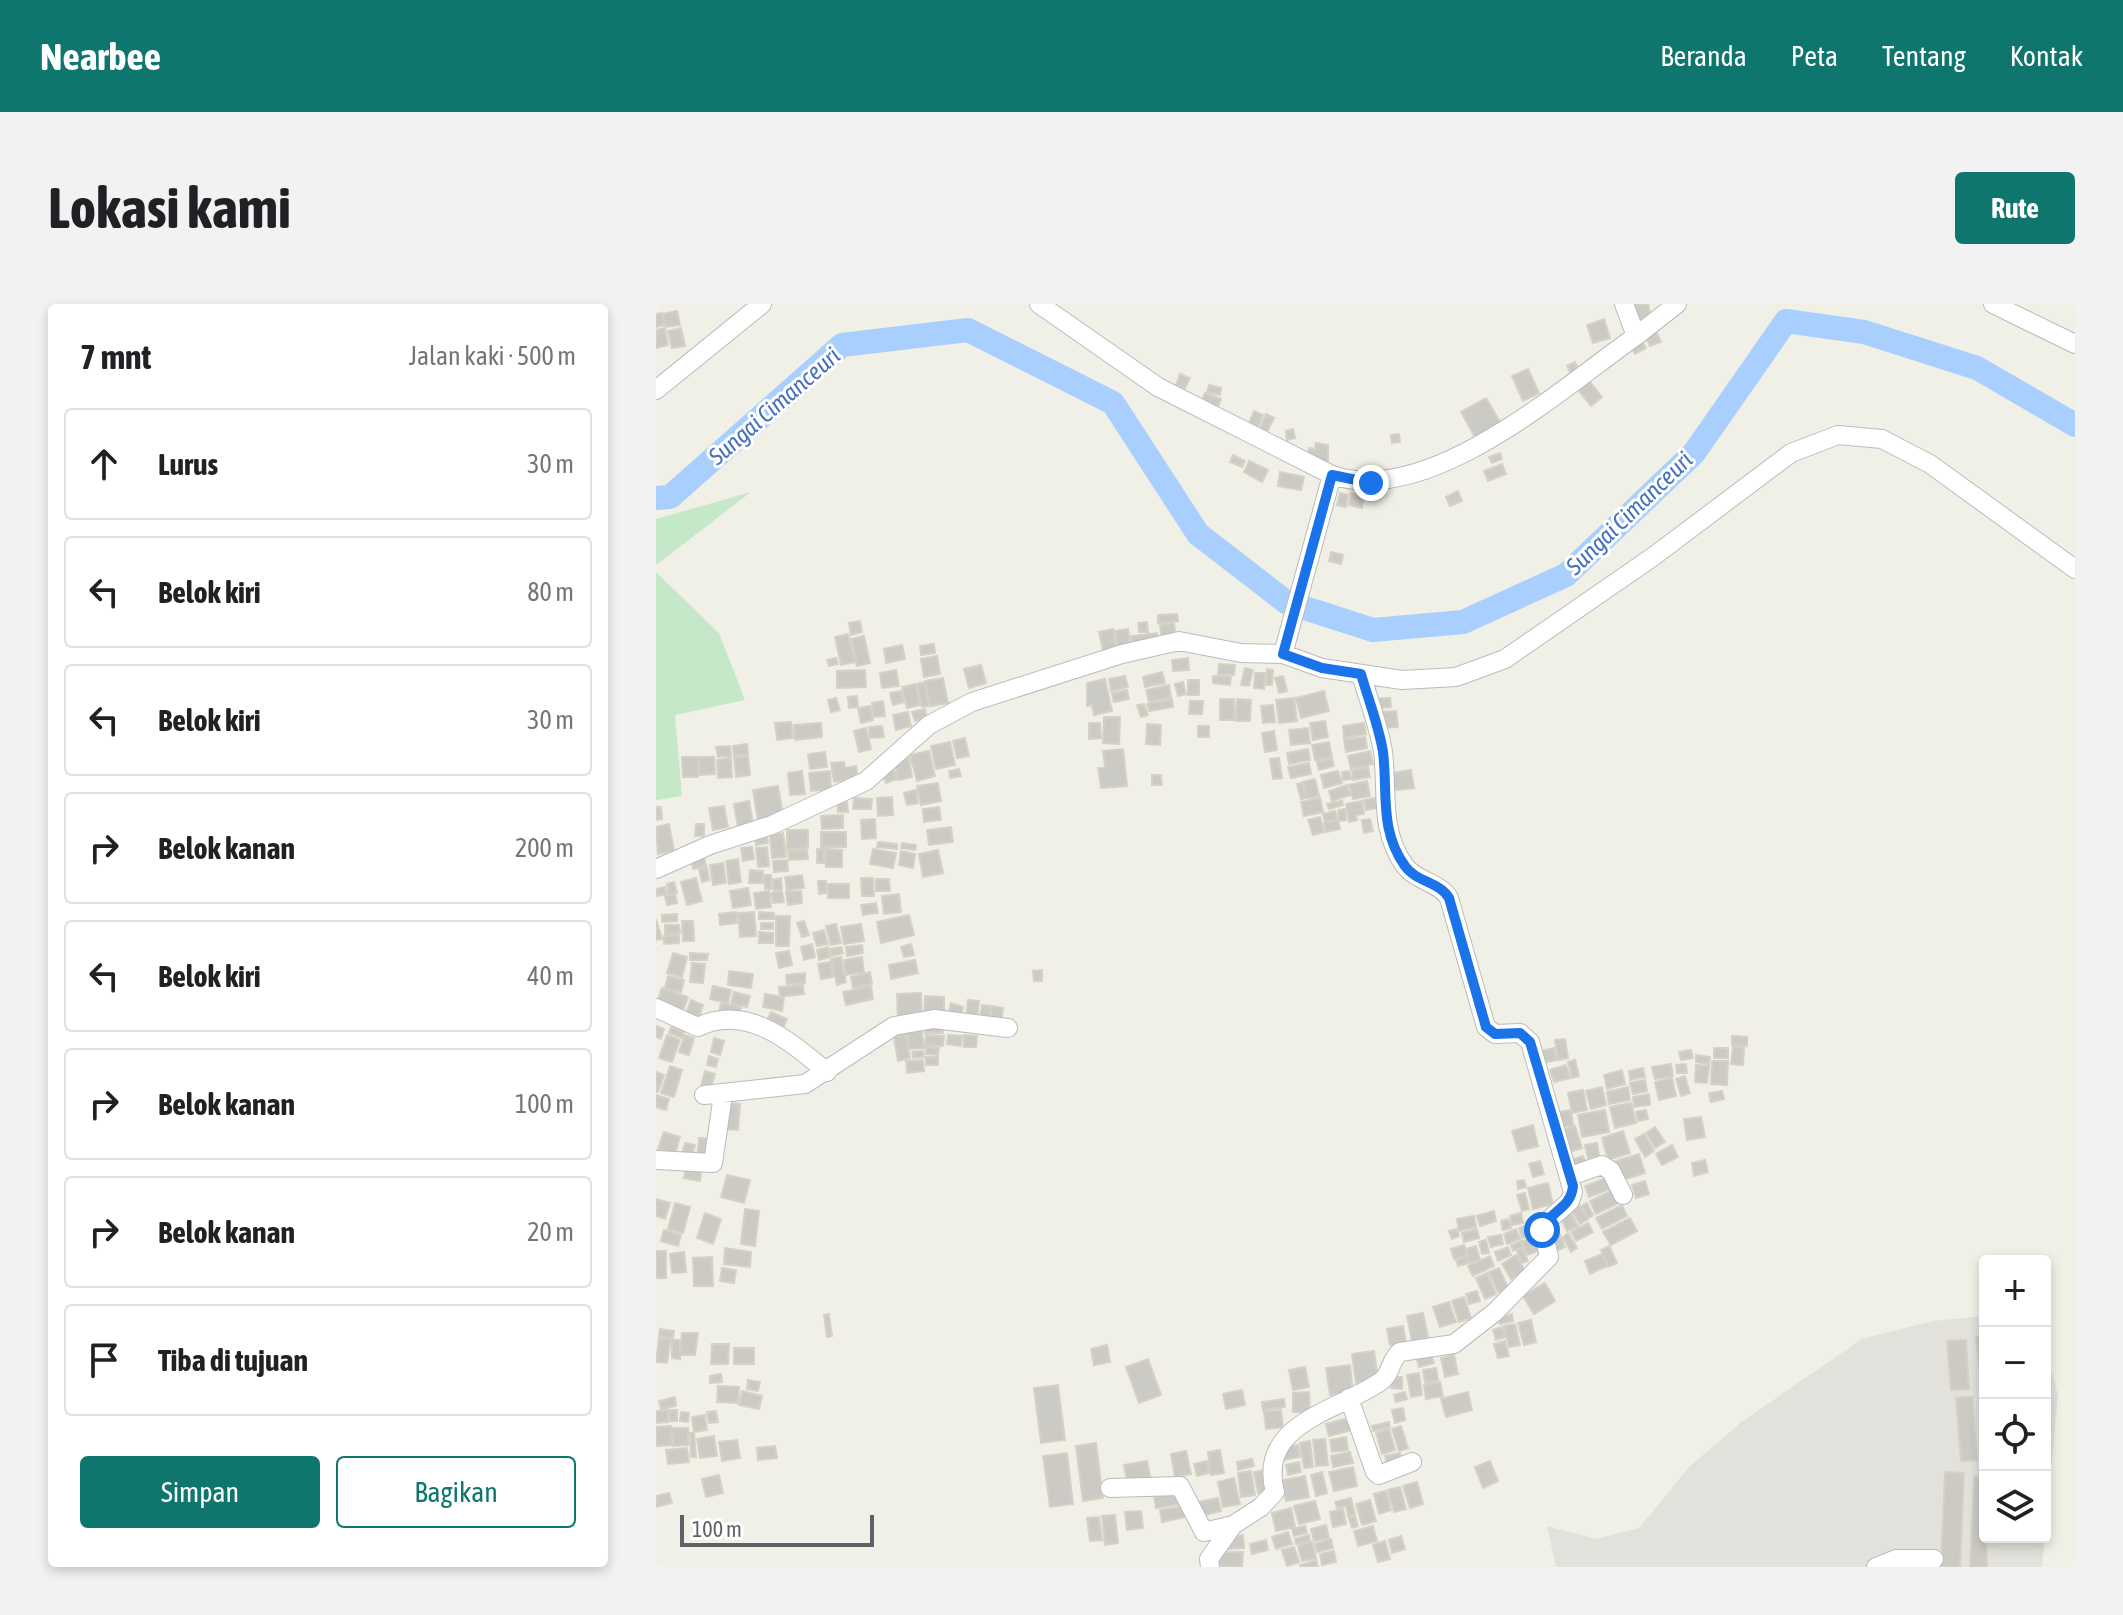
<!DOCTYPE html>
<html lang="id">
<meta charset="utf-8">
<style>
body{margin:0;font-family:"Asap Condensed",sans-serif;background:#f2f2f2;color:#202124}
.controls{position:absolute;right:24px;bottom:24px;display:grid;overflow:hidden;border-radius:8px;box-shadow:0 4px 12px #0003}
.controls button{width:72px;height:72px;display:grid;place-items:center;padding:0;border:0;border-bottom:2px solid #e0e0e0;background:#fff;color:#202124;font:40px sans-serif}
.scale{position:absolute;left:24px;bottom:20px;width:194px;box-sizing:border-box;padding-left:8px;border:4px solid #5f6167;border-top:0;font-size:22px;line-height:28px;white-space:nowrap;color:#5f6167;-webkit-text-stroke:6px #fff;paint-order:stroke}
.stop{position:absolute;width:24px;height:24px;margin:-18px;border:6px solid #1a73e8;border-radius:50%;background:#fff}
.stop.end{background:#1a73e8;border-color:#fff;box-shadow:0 2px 8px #0008}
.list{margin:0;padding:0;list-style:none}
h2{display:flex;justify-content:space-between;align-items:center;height:104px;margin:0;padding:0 32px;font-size:34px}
h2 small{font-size:26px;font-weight:400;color:#757577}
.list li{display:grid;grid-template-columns:52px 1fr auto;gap:24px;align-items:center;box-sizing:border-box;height:112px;margin:0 16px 16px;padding:0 16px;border:2px solid #e0e0e0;border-radius:8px}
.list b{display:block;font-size:30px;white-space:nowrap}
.list em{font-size:26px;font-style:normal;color:#757577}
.actions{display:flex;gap:16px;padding:24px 32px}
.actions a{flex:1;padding:18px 0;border:2px solid #0f766e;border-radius:8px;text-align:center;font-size:28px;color:#0f766e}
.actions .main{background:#0f766e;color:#fff}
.icon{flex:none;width:44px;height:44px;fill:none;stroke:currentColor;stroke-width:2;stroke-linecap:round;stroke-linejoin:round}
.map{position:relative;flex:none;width:1419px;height:1263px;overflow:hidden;border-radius:8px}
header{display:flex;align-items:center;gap:48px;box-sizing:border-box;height:112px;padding:0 40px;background:#0f766e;color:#fff}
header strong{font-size:38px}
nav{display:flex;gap:44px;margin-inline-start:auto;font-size:28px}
.intro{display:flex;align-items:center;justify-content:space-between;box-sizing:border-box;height:192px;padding:0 48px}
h1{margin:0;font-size:56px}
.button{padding:20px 36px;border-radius:8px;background:#0f766e;color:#fff;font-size:28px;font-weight:700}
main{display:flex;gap:48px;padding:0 48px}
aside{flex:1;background:#fff;border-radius:8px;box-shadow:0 4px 12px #0003}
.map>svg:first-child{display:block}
.industrial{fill:#e2e1db}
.green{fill:#c4e8c8}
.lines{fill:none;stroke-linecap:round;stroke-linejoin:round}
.river{stroke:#a9cfff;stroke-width:24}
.building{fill:#cccac4;stroke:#d5d2c5;stroke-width:2}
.minor-casing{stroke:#b9bbc0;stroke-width:20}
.minor{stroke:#fff;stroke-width:18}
.route{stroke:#1a73e8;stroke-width:10}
.labels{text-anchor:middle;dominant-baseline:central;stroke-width:6;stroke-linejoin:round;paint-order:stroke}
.water-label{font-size:24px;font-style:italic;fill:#4772bb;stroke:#fff}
</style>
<header>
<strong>Nearbee</strong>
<nav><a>Beranda</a><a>Peta</a><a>Tentang</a><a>Kontak</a></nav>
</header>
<div class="intro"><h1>Lokasi kami</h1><a class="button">Rute</a></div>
<main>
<aside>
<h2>7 mnt<small>Jalan kaki · 500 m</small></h2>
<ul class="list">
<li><svg class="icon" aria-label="ahead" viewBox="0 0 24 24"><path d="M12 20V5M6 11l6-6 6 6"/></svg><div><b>Lurus</b></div><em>30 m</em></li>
<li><svg class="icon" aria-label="left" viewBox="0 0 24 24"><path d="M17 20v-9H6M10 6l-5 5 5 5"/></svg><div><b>Belok kiri</b></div><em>80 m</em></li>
<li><svg class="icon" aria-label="left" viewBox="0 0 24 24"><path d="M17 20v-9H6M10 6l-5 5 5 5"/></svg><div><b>Belok kiri</b></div><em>30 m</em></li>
<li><svg class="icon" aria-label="right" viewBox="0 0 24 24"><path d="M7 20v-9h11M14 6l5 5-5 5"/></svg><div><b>Belok kanan</b></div><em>200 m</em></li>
<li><svg class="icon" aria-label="left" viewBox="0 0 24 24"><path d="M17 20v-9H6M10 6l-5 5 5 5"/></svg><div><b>Belok kiri</b></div><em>40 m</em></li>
<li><svg class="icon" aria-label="right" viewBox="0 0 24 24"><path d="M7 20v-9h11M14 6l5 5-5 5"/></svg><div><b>Belok kanan</b></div><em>100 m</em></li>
<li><svg class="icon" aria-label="right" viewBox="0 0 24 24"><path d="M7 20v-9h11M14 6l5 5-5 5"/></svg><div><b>Belok kanan</b></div><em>20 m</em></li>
<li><svg class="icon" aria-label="arrive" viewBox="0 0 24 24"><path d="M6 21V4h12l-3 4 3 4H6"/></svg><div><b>Tiba di tujuan</b></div></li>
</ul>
<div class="actions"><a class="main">Simpan</a><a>Bagikan</a></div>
</aside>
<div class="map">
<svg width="1419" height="1263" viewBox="0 0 1419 1263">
<rect width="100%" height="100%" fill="#f1f0e7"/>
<path class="industrial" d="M 1329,1012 L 1329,1233 L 1389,1233 L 1386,1263 L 900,1263 L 891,1222 L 940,1235 L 983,1224 L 1034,1162 L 1084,1119 L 1206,1035 L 1277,1017 Z
M 1389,1045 L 1402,1091 L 1389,1229 Z"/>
<path class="green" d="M 95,188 L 0,261 L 0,215 Z
M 0,268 L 63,329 L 89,396 L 19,411 L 26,492 L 0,496 Z"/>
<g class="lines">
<path class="river" d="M 0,194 L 14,193 L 186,41 L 312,26 L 457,99 L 542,230 L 630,298 L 717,326 L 807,318 L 910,271 L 1038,149 L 1130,17 L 1208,28 L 1321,64 L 1419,121"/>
</g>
<path class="building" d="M 976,0 L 992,0 L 995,15 L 980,18 Z
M 21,7 L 24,21 L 9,23 L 7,10 Z
M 6,9 L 9,21 L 0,23 L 0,10 Z
M 948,15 L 954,34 L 937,39 L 931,21 Z
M 9,24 L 12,41 L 0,44 L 0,26 Z
M 25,24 L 29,42 L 16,44 L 12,27 Z
M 999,25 L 1005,38 L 994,42 L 988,29 Z
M 985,35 L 990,44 L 979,50 L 974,41 Z
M 919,58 L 924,69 L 916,73 L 911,62 Z
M 872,65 L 883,89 L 867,97 L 856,72 Z
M 524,70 L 534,74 L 529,84 L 520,81 Z
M 933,77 L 946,93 L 935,102 L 922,86 Z
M 553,81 L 565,84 L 564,91 L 551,88 Z
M 549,89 L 565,95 L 561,105 L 545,99 Z
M 830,94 L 845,120 L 820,135 L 805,108 Z
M 598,107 L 607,111 L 600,128 L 591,124 Z
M 610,110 L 618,114 L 610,130 L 603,127 Z
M 637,125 L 639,134 L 631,136 L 630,127 Z
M 743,130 L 744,138 L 736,139 L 735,131 Z
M 660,139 L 672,141 L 672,160 L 651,156 L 653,144 L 659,145 Z
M 844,149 L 846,155 L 836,159 L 833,153 Z
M 577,151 L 589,157 L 586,163 L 574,158 Z
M 593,157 L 612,166 L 606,178 L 588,168 Z
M 846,160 L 850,170 L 832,177 L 828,167 Z
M 624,168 L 648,173 L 645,186 L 622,182 Z
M 802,187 L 806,197 L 794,202 L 790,193 Z
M 684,189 L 692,191 L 690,203 L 681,201 Z
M 695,189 L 708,192 L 706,204 L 693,201 Z
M 675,248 L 687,251 L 685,260 L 673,257 Z
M 521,310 L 522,317 L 502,319 L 502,311 Z
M 204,317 L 206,328 L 195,331 L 193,319 Z
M 491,318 L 492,328 L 483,328 L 482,319 Z
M 518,319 L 520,335 L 506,337 L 504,321 Z
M 457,325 L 461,349 L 448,351 L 443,328 Z
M 472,325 L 475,345 L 462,347 L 459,327 Z
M 501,329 L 502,340 L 477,343 L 475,332 Z
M 192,330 L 199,358 L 185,361 L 179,333 Z
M 208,332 L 214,359 L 201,362 L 195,335 Z
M 278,340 L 279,349 L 265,351 L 264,342 Z
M 246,341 L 249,355 L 230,359 L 228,345 Z
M 281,352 L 284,370 L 268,373 L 265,355 Z
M 180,354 L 182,360 L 173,362 L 171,356 Z
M 532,354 L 533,366 L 517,367 L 516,356 Z
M 563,360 L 579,361 L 578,371 L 562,370 Z
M 325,361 L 330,379 L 313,384 L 308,365 Z
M 589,364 L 597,366 L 593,382 L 585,381 Z
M 611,365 L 617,366 L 616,381 L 610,381 Z
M 209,366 L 210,383 L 181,384 L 181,367 Z
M 240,366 L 243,382 L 226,384 L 224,369 Z
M 506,368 L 509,379 L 489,383 L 487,373 Z
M 599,369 L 609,369 L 608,385 L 598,384 Z
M 469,372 L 472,383 L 455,387 L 453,375 Z
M 557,372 L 575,373 L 574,381 L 557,379 Z
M 627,372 L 631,387 L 623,389 L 619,374 Z
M 287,374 L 292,399 L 274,402 L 269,377 Z
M 449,375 L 456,407 L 438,411 L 436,401 L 431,402 L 431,379 Z
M 532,376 L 543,376 L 543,391 L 532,391 Z
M 268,378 L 273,402 L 266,403 L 261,380 Z
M 527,378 L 530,390 L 522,392 L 519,380 Z
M 260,380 L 264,401 L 251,404 L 246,383 Z
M 513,381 L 515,393 L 493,398 L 490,386 Z
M 471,386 L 473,395 L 458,398 L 456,389 Z
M 245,387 L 248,398 L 237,401 L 234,389 Z
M 668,387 L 673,407 L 645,414 L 640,394 Z
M 201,392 L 202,403 L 193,404 L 192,393 Z
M 180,394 L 184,406 L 175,408 L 172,396 Z
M 638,394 L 641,417 L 623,419 L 620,396 Z
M 734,394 L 735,403 L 718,405 L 717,395 Z
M 516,395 L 517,403 L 493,407 L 491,400 Z
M 564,395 L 578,395 L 579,416 L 564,416 Z
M 581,395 L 595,396 L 594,417 L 580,417 Z
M 227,397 L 229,412 L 218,413 L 216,399 Z
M 534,397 L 547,397 L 546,410 L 533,410 Z
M 488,400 L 492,411 L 485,413 L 481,401 Z
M 617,401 L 619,418 L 607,419 L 605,402 Z
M 214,402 L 217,416 L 205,419 L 202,404 Z
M 269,405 L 271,414 L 259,417 L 256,408 Z
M 740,407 L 742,423 L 722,424 L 720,408 Z
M 252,408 L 255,422 L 240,426 L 237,411 Z
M 448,413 L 464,413 L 463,440 L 447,439 Z
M 669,417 L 672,433 L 657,436 L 654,419 Z
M 135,418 L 137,434 L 121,436 L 119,419 Z
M 165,419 L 166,433 L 139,436 L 138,421 Z
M 433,419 L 444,419 L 445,434 L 433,435 Z
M 708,419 L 710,430 L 688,434 L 687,422 Z
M 491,420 L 505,421 L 504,441 L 490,440 Z
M 226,422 L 228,433 L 214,434 L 213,423 Z
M 542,422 L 553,422 L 553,433 L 542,433 Z
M 210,424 L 215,445 L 203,448 L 198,427 Z
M 652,424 L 654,439 L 635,441 L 633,426 Z
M 618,427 L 621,446 L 609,448 L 606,429 Z
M 709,433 L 711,444 L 690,448 L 688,436 Z
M 309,434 L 313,452 L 301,454 L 297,437 Z
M 294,438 L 299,461 L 280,465 L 275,442 Z
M 673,438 L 676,453 L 659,456 L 656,441 Z
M 91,440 L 92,450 L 78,452 L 77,442 Z
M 74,442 L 75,452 L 62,453 L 60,443 Z
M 467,445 L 471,482 L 445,484 L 442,464 L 449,464 L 447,447 Z
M 652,445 L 654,456 L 633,460 L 631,449 Z
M 273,447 L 279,472 L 261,477 L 254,451 Z
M 714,447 L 717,460 L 695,465 L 692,452 Z
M 169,448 L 171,463 L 154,465 L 152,450 Z
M 92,452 L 94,471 L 80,473 L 78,453 Z
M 26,453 L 42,453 L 42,473 L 27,473 Z
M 43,453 L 58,453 L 59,470 L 44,471 Z
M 75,454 L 76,473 L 62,474 L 61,456 Z
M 253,454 L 256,473 L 242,476 L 238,456 Z
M 623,454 L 626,474 L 617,475 L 614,455 Z
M 676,454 L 678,462 L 663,466 L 661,458 Z
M 188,458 L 189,464 L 200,462 L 202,475 L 178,478 L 175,459 Z
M 653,459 L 655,470 L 635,474 L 632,463 Z
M 236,463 L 241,475 L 230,479 L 225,467 Z
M 712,463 L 714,473 L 697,476 L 696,467 Z
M 303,465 L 305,472 L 294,474 L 293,467 Z
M 755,466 L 758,484 L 731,487 L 729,470 Z
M 146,467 L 149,490 L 134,491 L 132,469 Z
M 174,467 L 175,485 L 155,487 L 153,469 Z
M 682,467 L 686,479 L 668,484 L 665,471 Z
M 693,467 L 695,475 L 687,476 L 686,468 Z
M 496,471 L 505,471 L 506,481 L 496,481 Z
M 659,475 L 663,492 L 651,494 L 647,478 Z
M 711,477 L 714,492 L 697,495 L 693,481 Z
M 282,479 L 285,497 L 265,501 L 261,482 Z
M 646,479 L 650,494 L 645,495 L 641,480 Z
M 691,481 L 694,491 L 676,497 L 673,487 Z
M 122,482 L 127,512 L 102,517 L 97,486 Z
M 260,486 L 262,499 L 251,501 L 248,489 Z
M 236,493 L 237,511 L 222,512 L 221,494 Z
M 198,494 L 216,495 L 215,505 L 197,505 Z
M 664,494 L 667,508 L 648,512 L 645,498 Z
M 720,494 L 722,504 L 710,506 L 708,496 Z
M 93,497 L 97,520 L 82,523 L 78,500 Z
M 686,497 L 687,501 L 673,505 L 671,500 Z
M 706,497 L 708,510 L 700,511 L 701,516 L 693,518 L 690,500 Z
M 191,498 L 192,508 L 182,508 L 181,499 Z
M 68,502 L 72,523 L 57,526 L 53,504 Z
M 0,503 L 5,503 L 6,515 L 0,516 Z
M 283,503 L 285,516 L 268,518 L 267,505 Z
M 689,505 L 690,516 L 683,517 L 682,506 Z
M 679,507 L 681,515 L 669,518 L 667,510 Z
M 187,511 L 187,524 L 166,525 L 165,512 Z
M 664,513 L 668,528 L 657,531 L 652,516 Z
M 219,515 L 220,534 L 206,535 L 205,516 Z
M 714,515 L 717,527 L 708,529 L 706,516 Z
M 682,516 L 684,525 L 670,528 L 668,519 Z
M 13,520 L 18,547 L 2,550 L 0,523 Z
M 40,520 L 48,520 L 48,532 L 39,532 Z
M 295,523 L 297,538 L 273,541 L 271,526 Z
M 131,526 L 152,526 L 152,544 L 131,545 Z
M 165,528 L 190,528 L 190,543 L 165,543 Z
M 127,529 L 130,553 L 116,554 L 114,530 Z
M 111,533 L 112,539 L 100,541 L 99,534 Z
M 222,538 L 241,540 L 241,545 L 221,543 Z
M 246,539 L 260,541 L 259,546 L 245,544 Z
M 96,543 L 98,555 L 87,557 L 85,544 Z
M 111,543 L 113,562 L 102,563 L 100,544 Z
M 161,545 L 168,545 L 168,559 L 161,559 Z
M 170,545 L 186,546 L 186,563 L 170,563 Z
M 217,545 L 240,549 L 237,564 L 214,560 Z
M 151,546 L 152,555 L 133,556 L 132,547 Z
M 282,546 L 287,569 L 267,573 L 263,550 Z
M 245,547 L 259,550 L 257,564 L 243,561 Z
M 48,553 L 50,562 L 37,565 L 35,556 Z
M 82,555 L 85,578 L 73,580 L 70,557 Z
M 131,556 L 132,567 L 118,568 L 117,557 Z
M 67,559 L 70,579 L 57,581 L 54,561 Z
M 51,563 L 53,576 L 46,578 L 43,565 Z
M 94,566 L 107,567 L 107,579 L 93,579 Z
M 108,571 L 115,571 L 115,585 L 109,585 Z
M 146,571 L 148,584 L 131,586 L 129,573 Z
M 40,574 L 46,597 L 31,601 L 25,578 Z
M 125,574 L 126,586 L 118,587 L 116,576 Z
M 205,574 L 217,574 L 218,592 L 206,592 Z
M 220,575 L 233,575 L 234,587 L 220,587 Z
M 162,577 L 170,577 L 170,589 L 163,590 Z
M 18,578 L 21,589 L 13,591 L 11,580 Z
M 172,580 L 193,580 L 193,594 L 172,594 Z
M 9,583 L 11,590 L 1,592 L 0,585 Z
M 92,584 L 95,601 L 77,604 L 74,587 Z
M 113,587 L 115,603 L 100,605 L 98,589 Z
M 126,587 L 128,598 L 117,599 L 115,589 Z
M 145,587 L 146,599 L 132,601 L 130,588 Z
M 19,590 L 21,599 L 11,601 L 9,592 Z
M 243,590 L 245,608 L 228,610 L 226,592 Z
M 220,599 L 222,609 L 207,611 L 205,601 Z
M 80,608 L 81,619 L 64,621 L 63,610 Z
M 98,608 L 100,632 L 84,633 L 82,609 Z
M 103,608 L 118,609 L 118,615 L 103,615 Z
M 21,610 L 21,617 L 6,618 L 6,611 Z
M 253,611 L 258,631 L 225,639 L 221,618 Z
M 120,612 L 134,612 L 133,642 L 120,642 Z
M 0,615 L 6,635 L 0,636 Z
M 26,617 L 37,617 L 38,637 L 27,637 Z
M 148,617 L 153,631 L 146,633 L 141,619 Z
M 105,619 L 117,619 L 117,625 L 105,625 Z
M 180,620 L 185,639 L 175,641 L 170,622 Z
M 205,620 L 208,637 L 188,640 L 185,623 Z
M 9,621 L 23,621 L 24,629 L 9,630 Z
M 168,626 L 172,640 L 161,642 L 157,629 Z
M 103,628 L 117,629 L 117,639 L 103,639 Z
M 23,631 L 23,639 L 8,640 L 8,632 Z
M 156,640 L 159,653 L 148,656 L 145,643 Z
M 255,640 L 258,651 L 248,653 L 245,643 Z
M 206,641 L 207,649 L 191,652 L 190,643 Z
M 172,643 L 174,653 L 163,656 L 161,646 Z
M 185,643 L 187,649 L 176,652 L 174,645 Z
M 133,647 L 136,661 L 123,664 L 120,649 Z
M 17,649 L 31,653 L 26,673 L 11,669 Z
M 34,649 L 52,650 L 51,656 L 34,656 Z
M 185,653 L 190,678 L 181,681 L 175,655 Z
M 206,653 L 208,668 L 190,671 L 188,656 Z
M 259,656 L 262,669 L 235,675 L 233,661 Z
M 174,658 L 177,673 L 165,675 L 162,660 Z
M 36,659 L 49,660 L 47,679 L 34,678 Z
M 386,666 L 386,677 L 378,677 L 377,667 Z
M 73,667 L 97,670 L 95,684 L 72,681 Z
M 214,668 L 216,680 L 197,684 L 195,673 Z
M 149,669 L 149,679 L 131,680 L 130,671 Z
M 12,672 L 28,676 L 25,688 L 9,684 Z
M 147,681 L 148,690 L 124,693 L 123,683 Z
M 57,682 L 75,686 L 72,699 L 54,695 Z
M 215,682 L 217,695 L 190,701 L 187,688 Z
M 6,684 L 32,693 L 25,712 L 0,701 Z
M 78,688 L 94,692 L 91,703 L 75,699 Z
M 265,689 L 266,717 L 242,718 L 241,690 Z
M 109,690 L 128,693 L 126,707 L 107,703 Z
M 269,692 L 288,693 L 288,714 L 268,714 Z
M 35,696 L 47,701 L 41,720 L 28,715 Z
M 312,696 L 323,697 L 321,714 L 310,713 Z
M 65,699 L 85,703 L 82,717 L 62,713 Z
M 295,699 L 307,703 L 304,717 L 291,714 Z
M 326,701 L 335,702 L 332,720 L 323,718 Z
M 336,702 L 347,704 L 345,722 L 334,721 Z
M 115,708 L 131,715 L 125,728 L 109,721 Z
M 0,722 L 8,725 L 5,735 L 0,733 Z
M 15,723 L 28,728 L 26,734 L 13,729 Z
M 269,724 L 287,724 L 287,729 L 269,729 Z
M 266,727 L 268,744 L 253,745 L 251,728 Z
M 250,730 L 254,754 L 242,757 L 238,733 Z
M 11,731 L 24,736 L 16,758 L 3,754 Z
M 29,731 L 38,734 L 33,751 L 23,748 Z
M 270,731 L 288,732 L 287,742 L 269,741 Z
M 292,731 L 306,732 L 305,742 L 291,740 Z
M 308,731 L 321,732 L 320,743 L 308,743 Z
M 1076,732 L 1091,733 L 1091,742 L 1076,741 Z
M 58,734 L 68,737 L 64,751 L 55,748 Z
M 909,735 L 912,754 L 902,756 L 899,736 Z
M 270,743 L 283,744 L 282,751 L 270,750 Z
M 1077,743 L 1088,744 L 1087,761 L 1075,760 Z
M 898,744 L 900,756 L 884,760 L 881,748 Z
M 1058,744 L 1072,744 L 1072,754 L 1058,754 Z
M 1035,746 L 1037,754 L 1025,756 L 1023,748 Z
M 267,747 L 268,753 L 257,754 L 256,748 Z
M 1040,751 L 1054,753 L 1053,760 L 1040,758 Z
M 53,752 L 62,755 L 60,763 L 51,761 Z
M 270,753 L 282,753 L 282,761 L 270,761 Z
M 267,756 L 268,767 L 251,769 L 250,757 Z
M 919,756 L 923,772 L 916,774 L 912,758 Z
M 1056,757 L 1072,757 L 1071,781 L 1055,780 Z
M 1015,760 L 1017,772 L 999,775 L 996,763 Z
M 1030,760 L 1031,769 L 1021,769 L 1020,761 Z
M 910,761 L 914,774 L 898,778 L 894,766 Z
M 1040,761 L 1053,762 L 1051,779 L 1039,778 Z
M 14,762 L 26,766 L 18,793 L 5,789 Z
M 987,764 L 989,773 L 974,776 L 973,767 Z
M 966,766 L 969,780 L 951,785 L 948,771 Z
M 49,767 L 59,770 L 53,789 L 44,786 Z
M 0,768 L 8,771 L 2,788 L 0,788 Z
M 1029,772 L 1034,789 L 1025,792 L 1020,775 Z
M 1016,774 L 1020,792 L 1003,796 L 999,778 Z
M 989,776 L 991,787 L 977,790 L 974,779 Z
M 946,783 L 950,801 L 935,805 L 930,787 Z
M 972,783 L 974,796 L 953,800 L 951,788 Z
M 927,786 L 931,806 L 916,809 L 912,789 Z
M 1066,787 L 1068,795 L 1055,798 L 1053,789 Z
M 993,790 L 994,801 L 978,803 L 977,793 Z
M 0,791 L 13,795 L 10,806 L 0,803 Z
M 71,799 L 84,800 L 82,826 L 68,825 Z
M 975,799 L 980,819 L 959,824 L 954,803 Z
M 915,806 L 917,821 L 906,823 L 904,808 Z
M 949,806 L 953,828 L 926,833 L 922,811 Z
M 990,806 L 992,815 L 982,817 L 980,808 Z
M 1045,813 L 1049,833 L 1031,836 L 1028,815 Z
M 877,821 L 882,842 L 862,847 L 856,827 Z
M 919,822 L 926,844 L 910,849 L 904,827 Z
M 999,823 L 1009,838 L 999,844 L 990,829 Z
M 967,827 L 974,849 L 952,856 L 946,834 Z
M 8,828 L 24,833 L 19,850 L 2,845 Z
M 988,830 L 998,847 L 989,853 L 979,835 Z
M 43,834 L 57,835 L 55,858 L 41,857 Z
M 29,839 L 39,841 L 35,857 L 25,854 Z
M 941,839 L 943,852 L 932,854 L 929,841 Z
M 1016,841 L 1022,853 L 1006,861 L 1000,850 Z
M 983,850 L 989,869 L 963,877 L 957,858 Z
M 927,852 L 931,863 L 918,867 L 915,856 Z
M 1049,856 L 1052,868 L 1038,872 L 1036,859 Z
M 884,857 L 888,870 L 877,873 L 873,860 Z
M 30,860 L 46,863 L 44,877 L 28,874 Z
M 71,871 L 94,876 L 88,899 L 65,893 Z
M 950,874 L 954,885 L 933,893 L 929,882 Z
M 868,876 L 870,883 L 862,885 L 861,877 Z
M 989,877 L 993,890 L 980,894 L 976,881 Z
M 892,879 L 897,900 L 877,905 L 872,884 Z
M 957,886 L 963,899 L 940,910 L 934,897 Z
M 869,889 L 873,905 L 866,907 L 861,891 Z
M 0,895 L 14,899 L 9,915 L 0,912 Z
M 19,899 L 34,903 L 27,929 L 12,925 Z
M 931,899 L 937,911 L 932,914 L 926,902 Z
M 966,901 L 971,912 L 946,925 L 940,914 Z
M 924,902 L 932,915 L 924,920 L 916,906 Z
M 89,905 L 103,907 L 99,942 L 85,940 Z
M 838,907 L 840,917 L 824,922 L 821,912 Z
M 49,909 L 65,915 L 57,940 L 41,934 Z
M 865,909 L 867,919 L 856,921 L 854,912 Z
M 915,909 L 922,922 L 911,927 L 905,915 Z
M 818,912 L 820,923 L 803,927 L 801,915 Z
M 974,914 L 981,927 L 955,941 L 947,928 Z
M 852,915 L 855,924 L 847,926 L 845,917 Z
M 932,919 L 937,928 L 920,937 L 915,928 Z
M 871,921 L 875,931 L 866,934 L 863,924 Z
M 801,925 L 803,932 L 796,935 L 793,927 Z
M 821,925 L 823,934 L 808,938 L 806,929 Z
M 860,925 L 864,935 L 851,940 L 848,930 Z
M 8,926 L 25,931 L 22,942 L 5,937 Z
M 902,926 L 909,943 L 898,948 L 890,932 Z
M 912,929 L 921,944 L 915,948 L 907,933 Z
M 845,931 L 847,940 L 835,943 L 832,933 Z
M 880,932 L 885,946 L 871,951 L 866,937 Z
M 830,936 L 833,949 L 826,950 L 823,938 Z
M 865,937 L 867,943 L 857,947 L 855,941 Z
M 808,941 L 811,951 L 798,955 L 795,945 Z
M 820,942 L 824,956 L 813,959 L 810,945 Z
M 953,942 L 961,959 L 952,963 L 945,946 Z
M 852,943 L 855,951 L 842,957 L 839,948 Z
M 69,944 L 95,948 L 94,963 L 68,960 Z
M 867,945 L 872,957 L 865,959 L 861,947 Z
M 0,947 L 10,947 L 10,974 L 0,974 Z
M 28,948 L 30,968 L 16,969 L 14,950 Z
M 946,950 L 951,962 L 934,970 L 929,957 Z
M 860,951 L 869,967 L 855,975 L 846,960 Z
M 834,952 L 838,962 L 817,972 L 812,962 Z
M 56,953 L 57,982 L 38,982 L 37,954 Z
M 810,953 L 812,959 L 802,962 L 800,956 Z
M 66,964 L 80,966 L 78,979 L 64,977 Z
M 843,964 L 852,984 L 842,988 L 833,968 Z
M 831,969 L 840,990 L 829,995 L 820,974 Z
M 889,979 L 899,997 L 878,1010 L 867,992 Z
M 821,987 L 824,997 L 813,1000 L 810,990 Z
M 808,993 L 815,1014 L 803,1018 L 796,997 Z
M 793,998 L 800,1018 L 784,1023 L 777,1003 Z
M 767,1009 L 772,1033 L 756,1037 L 751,1012 Z
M 173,1010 L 176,1032 L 171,1033 L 168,1011 Z
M 856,1010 L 857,1017 L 844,1020 L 843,1014 Z
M 875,1016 L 880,1038 L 868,1041 L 862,1019 Z
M 859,1020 L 864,1041 L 853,1043 L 848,1022 Z
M 747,1022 L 750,1038 L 734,1041 L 731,1025 Z
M 846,1023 L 849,1033 L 840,1036 L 837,1026 Z
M 4,1025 L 18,1027 L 17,1034 L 3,1032 Z
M 26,1029 L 42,1029 L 39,1051 L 24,1051 Z
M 1329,1032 L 1329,1089 L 1326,1089 L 1320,1033 Z
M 3,1034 L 15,1035 L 11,1059 L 0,1058 Z
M 16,1036 L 24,1036 L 24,1055 L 16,1054 Z
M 1310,1036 L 1313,1085 L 1295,1086 L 1291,1037 Z
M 849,1037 L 853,1052 L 842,1054 L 838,1040 Z
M 56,1040 L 73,1040 L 72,1060 L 55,1060 Z
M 451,1041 L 454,1058 L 438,1061 L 435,1045 Z
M 78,1044 L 98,1044 L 98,1060 L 78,1060 Z
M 718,1047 L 722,1076 L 700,1079 L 696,1050 Z
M 775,1049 L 778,1059 L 763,1063 L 760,1053 Z
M 798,1051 L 802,1070 L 789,1073 L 785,1054 Z
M 492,1055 L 505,1091 L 483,1099 L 470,1063 Z
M 694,1061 L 697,1088 L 674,1091 L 670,1064 Z
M 649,1063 L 653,1083 L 637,1086 L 633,1066 Z
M 780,1064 L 782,1076 L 769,1079 L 767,1066 Z
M 763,1069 L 766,1091 L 755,1093 L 751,1071 Z
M 65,1070 L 66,1078 L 54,1079 L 54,1072 Z
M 735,1073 L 746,1073 L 746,1085 L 735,1084 Z
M 92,1076 L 104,1078 L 102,1087 L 91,1085 Z
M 784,1078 L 787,1092 L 770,1095 L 768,1081 Z
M 402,1081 L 409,1136 L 385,1139 L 378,1084 Z
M 62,1082 L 83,1083 L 82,1099 L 61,1098 Z
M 586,1086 L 589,1101 L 570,1105 L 567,1090 Z
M 86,1087 L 106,1092 L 103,1105 L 83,1101 Z
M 653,1088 L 654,1108 L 637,1108 L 637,1089 Z
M 749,1088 L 751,1095 L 740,1098 L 738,1091 Z
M 812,1088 L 816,1106 L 790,1113 L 785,1095 Z
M 19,1093 L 20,1102 L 5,1105 L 3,1097 Z
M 1316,1093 L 1321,1156 L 1305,1157 L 1300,1094 Z
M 628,1095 L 629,1103 L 607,1106 L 606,1098 Z
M 747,1104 L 749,1116 L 739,1119 L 736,1106 Z
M 12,1106 L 12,1118 L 0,1119 L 0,1107 Z
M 14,1106 L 21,1106 L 21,1117 L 14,1117 Z
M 625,1106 L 627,1123 L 610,1125 L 608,1108 Z
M 60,1107 L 62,1118 L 53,1119 L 51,1108 Z
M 25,1108 L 33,1109 L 32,1118 L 24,1117 Z
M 49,1111 L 51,1126 L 38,1128 L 36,1113 Z
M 693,1114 L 696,1126 L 673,1132 L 670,1120 Z
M 733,1118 L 734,1123 L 717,1127 L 716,1122 Z
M 15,1122 L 16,1141 L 0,1142 L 0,1123 Z
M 745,1122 L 752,1144 L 743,1147 L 736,1125 Z
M 16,1124 L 32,1124 L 32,1141 L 17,1142 Z
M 733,1125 L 739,1146 L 726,1150 L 720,1129 Z
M 34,1129 L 38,1129 L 40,1153 L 35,1153 Z
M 58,1132 L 61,1152 L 44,1154 L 41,1135 Z
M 690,1133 L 692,1146 L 676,1148 L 674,1136 Z
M 669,1135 L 672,1161 L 660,1162 L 657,1136 Z
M 81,1136 L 84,1154 L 66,1157 L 63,1138 Z
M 654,1137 L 657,1163 L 648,1164 L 644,1139 Z
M 440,1139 L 447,1194 L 427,1197 L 420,1142 Z
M 642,1141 L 644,1153 L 626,1156 L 624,1144 Z
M 119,1142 L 121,1154 L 102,1156 L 101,1144 Z
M 31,1144 L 33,1158 L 12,1160 L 10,1146 Z
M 564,1146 L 568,1169 L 555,1171 L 552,1148 Z
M 530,1147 L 535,1170 L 519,1173 L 515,1150 Z
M 694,1148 L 697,1159 L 677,1163 L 675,1152 Z
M 411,1149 L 417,1200 L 394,1203 L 387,1152 Z
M 744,1149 L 745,1157 L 731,1160 L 729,1152 Z
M 596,1155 L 598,1162 L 582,1166 L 581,1158 Z
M 491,1157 L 495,1177 L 472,1181 L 468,1161 Z
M 551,1157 L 553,1169 L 541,1172 L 538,1160 Z
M 834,1157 L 842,1177 L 827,1184 L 819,1163 Z
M 643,1158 L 645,1168 L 632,1171 L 630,1161 Z
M 697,1163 L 701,1182 L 678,1187 L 673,1168 Z
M 610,1166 L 614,1186 L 602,1189 L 598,1168 Z
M 595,1167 L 599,1191 L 585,1193 L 582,1169 Z
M 666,1168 L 671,1189 L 660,1192 L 655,1171 Z
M 1289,1168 L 1308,1169 L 1304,1263 L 1285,1263 Z
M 63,1171 L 67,1189 L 50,1193 L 46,1175 Z
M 649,1172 L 653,1193 L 630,1197 L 627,1176 Z
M 1318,1173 L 1329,1173 L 1331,1263 L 1314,1263 Z
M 578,1174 L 584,1200 L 567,1203 L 562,1178 Z
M 761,1178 L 767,1200 L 754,1204 L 747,1182 Z
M 744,1183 L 750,1205 L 738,1208 L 732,1186 Z
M 730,1187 L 735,1206 L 723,1210 L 718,1190 Z
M 522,1188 L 524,1200 L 500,1204 L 498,1192 Z
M 13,1189 L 16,1199 L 0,1203 L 0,1192 Z
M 562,1194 L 565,1207 L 545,1212 L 542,1198 Z
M 695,1194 L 699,1210 L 692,1212 L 690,1202 L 681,1204 L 679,1198 Z
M 714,1196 L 720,1217 L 706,1221 L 700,1200 Z
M 659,1197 L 664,1215 L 643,1220 L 638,1202 Z
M 527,1202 L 530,1213 L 506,1218 L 504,1206 Z
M 635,1204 L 639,1223 L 620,1227 L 616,1209 Z
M 687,1205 L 690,1220 L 677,1223 L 674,1208 Z
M 485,1207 L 487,1224 L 471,1226 L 469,1208 Z
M 459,1211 L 462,1239 L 449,1241 L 446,1212 Z
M 699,1212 L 702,1222 L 696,1224 L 693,1214 Z
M 443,1213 L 446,1236 L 434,1237 L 431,1214 Z
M 670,1221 L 673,1234 L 658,1237 L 655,1225 Z
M 649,1222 L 651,1229 L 638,1232 L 636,1225 Z
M 717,1222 L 721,1237 L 702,1242 L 698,1227 Z
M 632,1228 L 636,1240 L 620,1245 L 616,1233 Z
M 587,1231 L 588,1244 L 573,1245 L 571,1233 Z
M 653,1231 L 654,1237 L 640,1240 L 639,1235 Z
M 745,1232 L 749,1245 L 736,1249 L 733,1236 Z
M 675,1235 L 677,1244 L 661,1248 L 659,1240 Z
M 610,1236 L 612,1246 L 596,1250 L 594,1240 Z
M 729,1237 L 734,1255 L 722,1258 L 717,1241 Z
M 656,1238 L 660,1254 L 646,1257 L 642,1242 Z
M 638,1243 L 643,1258 L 631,1262 L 626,1246 Z
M 678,1247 L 680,1258 L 666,1261 L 664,1250 Z
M 561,1248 L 587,1248 L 586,1263 L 560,1262 Z
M 660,1256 L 662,1263 L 645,1263 L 644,1261 Z"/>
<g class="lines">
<g class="minor-casing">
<path id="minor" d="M 383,0 L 502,83 L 676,171
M 1337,0 L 1419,40
M 980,32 L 1021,0
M 0,86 L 106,0
M 627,350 L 676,171 C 772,204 905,85 980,32 L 968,0
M 0,565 L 54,541 L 116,521 L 210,477 L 273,421 L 316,398 L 466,350 L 523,337 L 585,349 L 627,350 L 666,364 L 746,376 L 800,373 L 849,355 L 998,252 L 1135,149 L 1182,131 L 1226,135 L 1274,160 L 1419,265
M 0,704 L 42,723 C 91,699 135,738 171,768
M 48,791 L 149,780 L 238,722 L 278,715 L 352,724
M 0,856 L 57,859 L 67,791
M 914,872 L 946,861 L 955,867 L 967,891
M 693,1094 L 719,1168 L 723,1171 L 756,1158
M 454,1184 L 524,1182 L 548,1228 L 577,1221 L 553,1255 L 554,1263
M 577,1221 L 605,1203 L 619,1188 C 601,1120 679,1108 724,1078 C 736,1070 733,1057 744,1048 L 798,1040 L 839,1008 L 893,953 L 886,922 L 914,897 L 917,888 L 874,738 L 864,729 L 839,730 L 830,723 L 793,594 C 783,578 760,577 749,562 C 723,526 732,488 727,448 C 723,422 712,395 705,370
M 1220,1263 L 1240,1255 L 1278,1255"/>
</g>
<use href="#minor" class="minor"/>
</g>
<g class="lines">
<path class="route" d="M 715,179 L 676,171 L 627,350 L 666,364 L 705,370 C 712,395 723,422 727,448 C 732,488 723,526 749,562 C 760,578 784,578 793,594 L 830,723 L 839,730 L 864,729 L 874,738 L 917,882 C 915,905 893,907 886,926"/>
</g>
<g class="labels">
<g class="water-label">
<text transform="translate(118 102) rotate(-41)">Sungai Cimanceuri</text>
<text transform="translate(973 209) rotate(-44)">Sungai Cimanceuri</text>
</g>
</g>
</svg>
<div class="controls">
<button>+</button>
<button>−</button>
<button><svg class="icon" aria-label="locate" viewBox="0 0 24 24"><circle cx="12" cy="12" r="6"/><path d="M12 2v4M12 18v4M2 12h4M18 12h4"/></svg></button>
<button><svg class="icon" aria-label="layers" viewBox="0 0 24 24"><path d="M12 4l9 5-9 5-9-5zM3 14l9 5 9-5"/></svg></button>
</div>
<div class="scale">100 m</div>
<div class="stop" style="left:886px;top:926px"></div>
<div class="stop end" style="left:715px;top:179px"></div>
</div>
</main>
